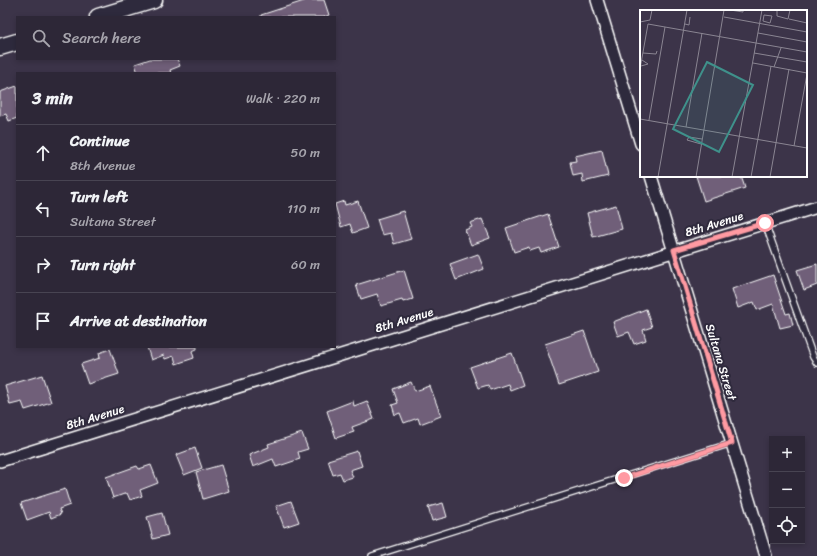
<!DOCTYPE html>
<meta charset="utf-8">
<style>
body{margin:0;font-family:Sriracha,sans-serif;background:#352f3f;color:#f1f3f6}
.controls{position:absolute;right:12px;bottom:12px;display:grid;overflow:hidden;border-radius:0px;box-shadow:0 2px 6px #0003}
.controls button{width:36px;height:36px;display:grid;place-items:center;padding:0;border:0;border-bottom:1px solid #484452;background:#2d2737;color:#f1f3f6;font:20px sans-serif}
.stop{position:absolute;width:12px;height:12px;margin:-9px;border:3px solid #ff9aa2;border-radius:50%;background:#fff}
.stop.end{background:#ff9aa2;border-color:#fff;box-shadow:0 1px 4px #0008}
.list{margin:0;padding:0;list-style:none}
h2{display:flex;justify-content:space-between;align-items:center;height:52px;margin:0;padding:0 16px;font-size:17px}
h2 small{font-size:13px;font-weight:400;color:#a7a5ad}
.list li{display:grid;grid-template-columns:26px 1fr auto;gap:12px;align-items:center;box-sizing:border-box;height:56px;padding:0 16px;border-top:1px solid #484452}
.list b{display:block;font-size:15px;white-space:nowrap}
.list p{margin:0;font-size:13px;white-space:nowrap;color:#a7a5ad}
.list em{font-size:13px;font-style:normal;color:#a7a5ad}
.icon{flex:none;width:22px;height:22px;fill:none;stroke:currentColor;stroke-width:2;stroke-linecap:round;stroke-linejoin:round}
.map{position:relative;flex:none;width:817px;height:556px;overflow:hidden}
.search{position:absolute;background:#2d2737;box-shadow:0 2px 6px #0003;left:16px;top:16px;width:320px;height:44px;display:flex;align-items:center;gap:10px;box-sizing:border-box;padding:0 14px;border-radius:0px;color:#a7a5ad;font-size:15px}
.panel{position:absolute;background:#2d2737;box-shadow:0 2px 6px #0003;left:16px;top:72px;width:320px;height:276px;border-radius:0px}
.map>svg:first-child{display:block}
.building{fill:#6f5e79;stroke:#fff}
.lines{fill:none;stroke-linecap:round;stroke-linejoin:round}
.lane-casing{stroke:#fff;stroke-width:8}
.street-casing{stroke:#fff;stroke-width:14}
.secondary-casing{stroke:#fff;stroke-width:19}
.lane{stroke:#2f2a3d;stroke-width:5.5}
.street{stroke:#2f2a3d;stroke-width:11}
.secondary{stroke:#2f2a3d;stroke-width:16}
.route{stroke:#ff9aa2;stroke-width:5}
.labels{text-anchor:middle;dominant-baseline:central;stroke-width:4;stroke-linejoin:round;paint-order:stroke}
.street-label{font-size:12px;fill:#fff;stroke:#2f2a3d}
.inset-road{fill:none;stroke:#8a8592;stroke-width:1}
.view{fill:#3f918b;fill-opacity:0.15;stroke:#3f918b;stroke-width:2}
.inset-edge{fill:none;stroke:#fff;stroke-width:2}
</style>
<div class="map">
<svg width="817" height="556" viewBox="0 0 817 556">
<rect width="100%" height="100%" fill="#3c3449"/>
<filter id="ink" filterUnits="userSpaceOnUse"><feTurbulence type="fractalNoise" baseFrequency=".025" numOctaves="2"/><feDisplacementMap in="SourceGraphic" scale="8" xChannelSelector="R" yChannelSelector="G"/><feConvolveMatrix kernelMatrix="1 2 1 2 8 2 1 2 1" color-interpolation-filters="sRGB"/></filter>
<g filter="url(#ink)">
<path class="building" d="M 307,0 L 324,0 L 329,15 L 324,17 L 261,17 L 261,15 Z
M 150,59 L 177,59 L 180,66 L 170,70 L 171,73 L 138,73 L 135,64 Z
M 17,86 L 17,118 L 9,121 L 6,114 L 0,116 L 0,92 Z
M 602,150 L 608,176 L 583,182 L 582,174 L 573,176 L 570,162 L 576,161 L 575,156 Z
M 696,176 L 741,176 L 745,188 L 704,201 Z
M 344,201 L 345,205 L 358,201 L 367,228 L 353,233 L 350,224 L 341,227 L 335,204 Z
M 616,205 L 622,229 L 593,237 L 587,213 Z
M 403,211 L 411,239 L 394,244 L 391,233 L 382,235 L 377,219 Z
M 548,214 L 559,247 L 541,253 L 539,248 L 530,251 L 529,247 L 514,252 L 506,228 Z
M 482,219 L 490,238 L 471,245 L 465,230 L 472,227 L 470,223 Z
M 478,254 L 484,269 L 456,280 L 450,264 Z
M 817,264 L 817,285 L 804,290 L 797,270 Z
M 404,270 L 413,299 L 403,302 L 402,300 L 381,306 L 377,294 L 361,299 L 356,285 Z
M 773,275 L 786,314 L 790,313 L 793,325 L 780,328 L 773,304 L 757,310 L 754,302 L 738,308 L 732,289 Z
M 646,309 L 652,327 L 643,330 L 646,340 L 634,344 L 629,332 L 618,336 L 613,322 Z
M 584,331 L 598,372 L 559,385 L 545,344 Z
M 147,347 L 197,347 L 197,349 L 192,351 L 194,358 L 176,364 L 174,356 L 165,359 L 164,355 L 151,360 Z
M 110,349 L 119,374 L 88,384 L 81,364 L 100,358 L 99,353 Z
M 512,353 L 523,385 L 510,390 L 508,384 L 490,390 L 488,385 L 478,388 L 470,367 Z
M 42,375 L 51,402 L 25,410 L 22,402 L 10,405 L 5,386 Z
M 411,382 L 415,391 L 430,386 L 441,416 L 420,424 L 418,418 L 404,423 L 400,413 L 395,415 L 392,405 L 398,403 L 393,389 Z
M 353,401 L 354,406 L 367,401 L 374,419 L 352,427 L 354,432 L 336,438 L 327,411 Z
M 302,433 L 308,449 L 298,452 L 300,459 L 276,467 L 273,459 L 253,467 L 249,455 L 269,447 L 268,444 Z
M 195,448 L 202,468 L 184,475 L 176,455 Z
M 357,451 L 362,466 L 350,470 L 353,477 L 343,480 L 340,473 L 333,475 L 328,460 Z
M 151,465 L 158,483 L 140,490 L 142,496 L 130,500 L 127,493 L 113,498 L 106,477 L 137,466 L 139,469 Z
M 221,465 L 229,491 L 203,499 L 196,472 Z
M 65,489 L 70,505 L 59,509 L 61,514 L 51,518 L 49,512 L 27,520 L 21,503 Z
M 291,501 L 299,522 L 284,527 L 276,506 Z
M 443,503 L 447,517 L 432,521 L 428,507 Z
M 162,513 L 168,535 L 153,539 L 147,517 Z"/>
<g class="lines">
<g class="lane-casing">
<path id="lane" d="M 765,223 L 813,357 L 817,363
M 372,556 L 732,443"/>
</g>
<g class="street-casing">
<path id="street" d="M 597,0 L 641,144
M 651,176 L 766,556
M 0,461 L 817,207"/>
</g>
<g class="secondary-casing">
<path id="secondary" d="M 98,17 L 154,0
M 0,47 L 17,42"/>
</g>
<use href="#lane" class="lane"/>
<use href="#street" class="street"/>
<use href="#secondary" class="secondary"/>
</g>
</g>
<g class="lines" filter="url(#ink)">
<path class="route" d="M 624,478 L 732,443 L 674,250 L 765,223"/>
</g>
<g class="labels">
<g class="street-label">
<text transform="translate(714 224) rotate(-17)">8th Avenue</text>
<text transform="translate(404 320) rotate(-17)">8th Avenue</text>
<text transform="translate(721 362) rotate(73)">Sultana Street</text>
<text transform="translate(95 417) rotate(-17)">8th Avenue</text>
</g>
</g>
<g transform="translate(640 10)">
<rect width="167" height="167" fill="#3c3449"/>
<path class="inset-road" d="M 90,0 L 103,2 L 103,0M 137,0 L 137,6 L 148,9 L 150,0M 124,5 L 132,6 L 130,13 L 123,11 ZM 84,7 L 167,22M 149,9 L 167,13M 0,12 L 10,10 L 12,0M 45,14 L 49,15 L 50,7M 118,23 L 167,32M 3,43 L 16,44 L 17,41M 114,43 L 167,52M 113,53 L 167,63M 1,56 L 8,54 L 2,50M 134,57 L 141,38M 0,59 L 8,14 L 167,42M 0,109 L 167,138M 9,110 L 25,17M 46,117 L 62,23M 61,134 L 47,130 L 49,127 L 62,129M 154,136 L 167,64M 18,167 L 47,0M 56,167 L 84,0M 92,167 L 122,0M 111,167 L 131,56M 130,167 L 149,59"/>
<path class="view" d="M 67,52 L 113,75 L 79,142 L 33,119 Z"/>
<rect width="167" height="167" class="inset-edge"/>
</g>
</svg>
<div class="controls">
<button>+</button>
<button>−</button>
<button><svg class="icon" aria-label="locate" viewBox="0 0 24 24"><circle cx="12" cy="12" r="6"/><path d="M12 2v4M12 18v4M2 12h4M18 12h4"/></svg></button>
</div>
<div class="stop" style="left:765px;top:223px"></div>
<div class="stop end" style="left:624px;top:478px"></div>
<div class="search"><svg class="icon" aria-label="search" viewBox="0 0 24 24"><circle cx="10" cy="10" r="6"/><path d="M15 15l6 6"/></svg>Search here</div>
<section class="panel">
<h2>3 min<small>Walk · 220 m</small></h2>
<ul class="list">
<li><svg class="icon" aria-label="ahead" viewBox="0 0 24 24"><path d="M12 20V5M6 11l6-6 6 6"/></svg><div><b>Continue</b><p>8th Avenue</p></div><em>50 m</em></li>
<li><svg class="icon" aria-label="left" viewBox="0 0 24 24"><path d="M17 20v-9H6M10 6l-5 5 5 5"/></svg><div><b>Turn left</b><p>Sultana Street</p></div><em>110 m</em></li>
<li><svg class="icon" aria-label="right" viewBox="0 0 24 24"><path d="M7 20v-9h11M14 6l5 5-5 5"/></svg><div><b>Turn right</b></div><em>60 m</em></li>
<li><svg class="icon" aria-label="arrive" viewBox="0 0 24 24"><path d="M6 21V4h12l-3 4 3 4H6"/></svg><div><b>Arrive at destination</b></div></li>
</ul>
</section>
</div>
